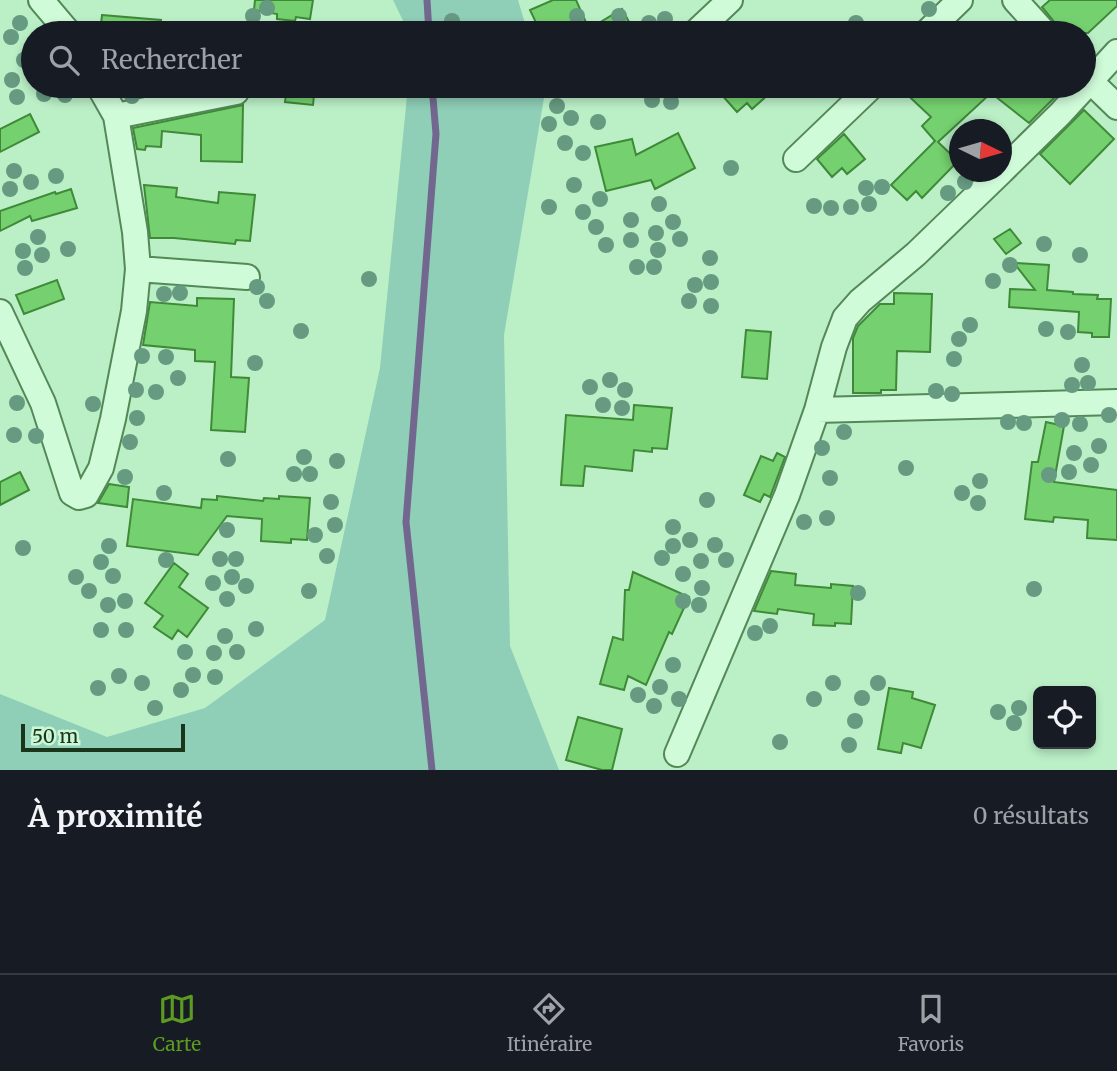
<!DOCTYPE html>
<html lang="fr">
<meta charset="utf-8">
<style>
body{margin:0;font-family:Merriweather,serif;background:#20242c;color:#f1f3f6}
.controls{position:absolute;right:21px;bottom:21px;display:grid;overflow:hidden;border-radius:10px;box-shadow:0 4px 10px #0003}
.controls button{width:63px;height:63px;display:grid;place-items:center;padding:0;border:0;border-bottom:2px solid #363941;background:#171b24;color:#f1f3f6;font:35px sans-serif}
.compass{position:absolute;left:949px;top:119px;width:63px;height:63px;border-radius:50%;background:#171b24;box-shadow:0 4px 10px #0003;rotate:95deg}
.scale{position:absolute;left:21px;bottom:18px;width:164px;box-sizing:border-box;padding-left:7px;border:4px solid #1a361a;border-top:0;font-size:19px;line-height:24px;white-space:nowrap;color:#1a361a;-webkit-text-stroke:5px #cbf7d6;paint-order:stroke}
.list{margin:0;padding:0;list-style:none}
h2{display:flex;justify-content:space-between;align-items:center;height:91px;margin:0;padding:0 28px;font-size:30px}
h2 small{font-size:23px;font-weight:400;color:#9ea1a6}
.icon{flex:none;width:38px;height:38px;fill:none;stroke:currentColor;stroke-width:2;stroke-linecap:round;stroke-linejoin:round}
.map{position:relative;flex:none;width:1117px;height:770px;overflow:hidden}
.search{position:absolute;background:#171b24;box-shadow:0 4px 10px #0003;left:21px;right:21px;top:21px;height:77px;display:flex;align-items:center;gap:18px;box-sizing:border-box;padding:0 24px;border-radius:38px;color:#9ea1a6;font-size:26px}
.sheet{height:203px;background:#171b24}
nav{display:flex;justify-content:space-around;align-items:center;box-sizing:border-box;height:98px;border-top:2px solid #363941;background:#171b24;font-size:19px;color:#9ea1a6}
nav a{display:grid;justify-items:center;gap:4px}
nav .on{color:#5c9b21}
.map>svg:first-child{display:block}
.green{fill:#8fceb7}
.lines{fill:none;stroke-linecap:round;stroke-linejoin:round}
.stream{stroke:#72678e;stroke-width:7}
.building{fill:#75d16f;stroke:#3f8939;stroke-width:2}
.street-casing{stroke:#548857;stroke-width:28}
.street{stroke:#cffbd9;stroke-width:24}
.tree{fill:#669a81}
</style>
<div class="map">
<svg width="1117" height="770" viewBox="0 0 1117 770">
<rect width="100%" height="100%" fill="#bbf0c7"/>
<path class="green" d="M 393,0 L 518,0 L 528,33 L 409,33 Z
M 408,86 L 543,86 L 545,92 L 504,335 L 510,646 L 559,770 L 0,770 L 0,694 L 107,737 L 205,708 L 325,620 L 380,368 Z"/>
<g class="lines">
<path class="stream" d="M 427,0 L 429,33
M 432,770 L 406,522 L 436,134 L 432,86"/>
</g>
<path class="building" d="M 255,0 L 313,0 L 310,19 L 296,17 L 295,21 L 277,19 L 277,14 L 254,10 Z
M 553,0 L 576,0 L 589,29 L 622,9 L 635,33 L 541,33 L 530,10 Z
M 1050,0 L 1117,0 L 1117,6 L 1088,33 L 1059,33 L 1056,24 L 1042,7 Z
M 102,15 L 161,20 L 160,33 L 100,33 Z
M 287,86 L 315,86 L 313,105 L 285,102 Z
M 730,86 L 778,86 L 752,109 L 747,103 L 737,112 L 721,94 Z
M 898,86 L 1059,86 L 1063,89 L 1029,123 L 991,93 L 938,142 L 958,161 L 922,198 L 916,191 L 907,200 L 891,185 L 935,141 L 922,126 L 931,117 Z
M 243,105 L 242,162 L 201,161 L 201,135 L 162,131 L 161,147 L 146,146 L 145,150 L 137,149 L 133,128 Z
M 1084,110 L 1114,139 L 1070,184 L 1040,154 Z
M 30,114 L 39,132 L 0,152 L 0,129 Z
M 678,133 L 695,168 L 655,189 L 651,180 L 606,191 L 595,147 L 632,139 L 636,155 Z
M 844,134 L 865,159 L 847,174 L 842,168 L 832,177 L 817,159 Z
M 144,185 L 177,188 L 176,197 L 218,203 L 219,192 L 255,195 L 250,241 L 236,240 L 235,244 L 174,238 L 150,238 Z
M 71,189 L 77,208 L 32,221 L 30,216 L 0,231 L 0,211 L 55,192 L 56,194 Z
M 1010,229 L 1021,243 L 1006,254 L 994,239 Z
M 1014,263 L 1049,265 L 1047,290 L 1073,292 L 1073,294 L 1098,295 L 1097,299 L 1111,299 L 1109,337 L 1092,337 L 1092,333 L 1078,332 L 1079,312 L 1009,307 L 1010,289 L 1035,290 Z
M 57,280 L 64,299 L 24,314 L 16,295 Z
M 894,293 L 932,294 L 930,352 L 897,351 L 896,390 L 881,390 L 881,393 L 853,393 L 853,338 L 858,326 L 880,304 L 894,304 Z
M 197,298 L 234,299 L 231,377 L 249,378 L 245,432 L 211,430 L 215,362 L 195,361 L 195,350 L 143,345 L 150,302 L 197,306 Z
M 746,330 L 771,332 L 767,379 L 742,377 Z
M 634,405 L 672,408 L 667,449 L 652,448 L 652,452 L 634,450 L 632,471 L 585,466 L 583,486 L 561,485 L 566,415 L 633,420 Z
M 1046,422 L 1064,426 L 1054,482 L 1117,490 L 1117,540 L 1087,538 L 1088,520 L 1054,517 L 1053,522 L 1025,519 L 1032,462 L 1038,462 Z
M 777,453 L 785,457 L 770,497 L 764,494 L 760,502 L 744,495 L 761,456 L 773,461 Z
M 20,472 L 29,490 L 0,505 L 0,482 Z
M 109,484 L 129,487 L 127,507 L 98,503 Z
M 217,496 L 263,501 L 264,498 L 279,499 L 279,496 L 310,498 L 307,540 L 291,539 L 291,543 L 261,541 L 262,519 L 227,516 L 198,555 L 127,546 L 133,499 L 201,508 L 202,499 L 217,500 Z
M 174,563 L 188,574 L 179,587 L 208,608 L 187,637 L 178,630 L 172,639 L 154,627 L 163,616 L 145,603 Z
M 771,571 L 796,574 L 795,585 L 831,588 L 831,584 L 853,586 L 851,624 L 835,623 L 835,626 L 813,625 L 814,614 L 778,609 L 777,614 L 754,611 Z
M 633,572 L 689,597 L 672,634 L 669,632 L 646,685 L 628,676 L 624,690 L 600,684 L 613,637 L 623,640 L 625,590 L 629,590 Z
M 889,688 L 913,692 L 912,698 L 935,705 L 921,748 L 903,743 L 901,753 L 878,749 Z
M 578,717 L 622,729 L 612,770 L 602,770 L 566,760 Z"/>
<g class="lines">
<g class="street-casing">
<path id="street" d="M 41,0 L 69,33
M 1015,0 L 1045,33
M 695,33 L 730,0
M 926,33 L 960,0
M 1084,75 L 1117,107
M 116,116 L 236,92
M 796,159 L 872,86
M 1002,171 L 1060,114 L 1117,52
M 138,269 L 247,277
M 0,312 L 43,403 L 72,493 L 79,497 L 86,495 L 101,468 L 113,419 L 134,311 L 138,269 L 135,232 L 116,116 L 99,86
M 817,410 L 1117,402
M 677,754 L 787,495 L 817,410 L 834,347 L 845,318 L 860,301 L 916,254 L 1001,172"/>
</g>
<use href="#street" class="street"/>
</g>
<g class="tree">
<circle cx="267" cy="8" r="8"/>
<circle cx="929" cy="9" r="8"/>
<circle cx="253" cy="16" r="8"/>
<circle cx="577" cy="16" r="8"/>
<circle cx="619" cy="16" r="8"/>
<circle cx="665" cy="19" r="8"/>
<circle cx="452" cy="21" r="8"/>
<circle cx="20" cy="23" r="8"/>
<circle cx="649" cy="23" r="8"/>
<circle cx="856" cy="23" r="8"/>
<circle cx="11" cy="37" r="8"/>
<circle cx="24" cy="60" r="8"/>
<circle cx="12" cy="80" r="8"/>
<circle cx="44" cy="94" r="8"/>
<circle cx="65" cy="95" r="8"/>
<circle cx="132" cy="96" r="8"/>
<circle cx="17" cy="97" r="8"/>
<circle cx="652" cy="100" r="8"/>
<circle cx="671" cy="102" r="8"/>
<circle cx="557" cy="106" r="8"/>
<circle cx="571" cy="118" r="8"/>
<circle cx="598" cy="122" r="8"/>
<circle cx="549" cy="124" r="8"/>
<circle cx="565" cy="143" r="8"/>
<circle cx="583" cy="153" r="8"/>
<circle cx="731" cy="168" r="8"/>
<circle cx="14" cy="171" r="8"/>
<circle cx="56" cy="176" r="8"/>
<circle cx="31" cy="182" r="8"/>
<circle cx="965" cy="182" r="8"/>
<circle cx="574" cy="185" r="8"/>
<circle cx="882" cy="187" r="8"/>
<circle cx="866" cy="188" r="8"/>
<circle cx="10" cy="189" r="8"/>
<circle cx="948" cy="193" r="8"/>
<circle cx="600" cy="199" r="8"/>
<circle cx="659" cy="204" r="8"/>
<circle cx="869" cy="204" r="8"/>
<circle cx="814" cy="206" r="8"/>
<circle cx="549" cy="207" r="8"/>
<circle cx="851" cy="207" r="8"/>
<circle cx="831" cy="208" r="8"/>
<circle cx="583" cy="212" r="8"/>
<circle cx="631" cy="220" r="8"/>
<circle cx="673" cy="222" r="8"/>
<circle cx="596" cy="227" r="8"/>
<circle cx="656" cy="233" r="8"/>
<circle cx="38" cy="237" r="8"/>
<circle cx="680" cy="239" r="8"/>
<circle cx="631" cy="240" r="8"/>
<circle cx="1044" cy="244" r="8"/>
<circle cx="606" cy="245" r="8"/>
<circle cx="68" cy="249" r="8"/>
<circle cx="658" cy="250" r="8"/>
<circle cx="23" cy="251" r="8"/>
<circle cx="42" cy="255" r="8"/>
<circle cx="1080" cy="255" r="8"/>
<circle cx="710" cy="258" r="8"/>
<circle cx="1010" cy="265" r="8"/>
<circle cx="637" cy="267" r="8"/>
<circle cx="654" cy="267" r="8"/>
<circle cx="25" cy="268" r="8"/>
<circle cx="369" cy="279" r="8"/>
<circle cx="993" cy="281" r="8"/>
<circle cx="711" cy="282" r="8"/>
<circle cx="695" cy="285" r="8"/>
<circle cx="257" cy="287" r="8"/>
<circle cx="180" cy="293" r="8"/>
<circle cx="164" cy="294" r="8"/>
<circle cx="267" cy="301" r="8"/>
<circle cx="689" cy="301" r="8"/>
<circle cx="711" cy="306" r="8"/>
<circle cx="970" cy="325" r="8"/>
<circle cx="1046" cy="329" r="8"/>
<circle cx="301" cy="331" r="8"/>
<circle cx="1068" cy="332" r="8"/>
<circle cx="959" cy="339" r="8"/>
<circle cx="142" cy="356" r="8"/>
<circle cx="166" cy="357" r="8"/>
<circle cx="954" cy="359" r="8"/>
<circle cx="255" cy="363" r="8"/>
<circle cx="1082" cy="365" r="8"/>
<circle cx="178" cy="378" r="8"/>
<circle cx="610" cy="380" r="8"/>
<circle cx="1088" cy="383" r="8"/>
<circle cx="1072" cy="385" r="8"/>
<circle cx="590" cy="387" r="8"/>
<circle cx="136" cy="390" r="8"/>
<circle cx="625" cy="390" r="8"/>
<circle cx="936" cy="391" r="8"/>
<circle cx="156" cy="392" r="8"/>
<circle cx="952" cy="394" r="8"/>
<circle cx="17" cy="403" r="8"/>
<circle cx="93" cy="404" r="8"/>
<circle cx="603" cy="405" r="8"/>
<circle cx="622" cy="408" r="8"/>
<circle cx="1109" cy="415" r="8"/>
<circle cx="137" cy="418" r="8"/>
<circle cx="1062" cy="420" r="8"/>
<circle cx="1008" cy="422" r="8"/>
<circle cx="1024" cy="423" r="8"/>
<circle cx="1080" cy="424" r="8"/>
<circle cx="844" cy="432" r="8"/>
<circle cx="14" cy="435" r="8"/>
<circle cx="36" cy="436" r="8"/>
<circle cx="130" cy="442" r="8"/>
<circle cx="1099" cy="446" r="8"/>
<circle cx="822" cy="448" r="8"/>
<circle cx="1074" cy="453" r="8"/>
<circle cx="304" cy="457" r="8"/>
<circle cx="228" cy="459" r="8"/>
<circle cx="337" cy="461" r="8"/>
<circle cx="1091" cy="465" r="8"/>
<circle cx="906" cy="468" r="8"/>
<circle cx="1069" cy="472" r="8"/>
<circle cx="294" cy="474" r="8"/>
<circle cx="310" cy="474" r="8"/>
<circle cx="1049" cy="475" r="8"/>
<circle cx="125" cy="477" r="8"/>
<circle cx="830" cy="478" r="8"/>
<circle cx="980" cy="481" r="8"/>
<circle cx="164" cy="493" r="8"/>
<circle cx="962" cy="493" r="8"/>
<circle cx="707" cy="500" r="8"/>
<circle cx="331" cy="502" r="8"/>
<circle cx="978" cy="503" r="8"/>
<circle cx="827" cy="518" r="8"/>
<circle cx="804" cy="522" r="8"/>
<circle cx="335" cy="525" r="8"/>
<circle cx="673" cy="527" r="8"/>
<circle cx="227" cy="530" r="8"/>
<circle cx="315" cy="535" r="8"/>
<circle cx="690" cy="540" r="8"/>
<circle cx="715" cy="545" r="8"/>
<circle cx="109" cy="546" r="8"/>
<circle cx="673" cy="546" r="8"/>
<circle cx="23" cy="548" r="8"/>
<circle cx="327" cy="556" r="8"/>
<circle cx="662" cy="558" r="8"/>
<circle cx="220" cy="559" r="8"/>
<circle cx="236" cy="559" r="8"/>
<circle cx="166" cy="560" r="8"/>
<circle cx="726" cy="560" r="8"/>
<circle cx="701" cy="561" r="8"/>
<circle cx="101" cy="562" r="8"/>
<circle cx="683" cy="574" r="8"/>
<circle cx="113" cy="576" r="8"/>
<circle cx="76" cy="577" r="8"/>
<circle cx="232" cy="577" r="8"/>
<circle cx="213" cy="583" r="8"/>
<circle cx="246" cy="586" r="8"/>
<circle cx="702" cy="588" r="8"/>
<circle cx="1034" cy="589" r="8"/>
<circle cx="89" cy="591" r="8"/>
<circle cx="309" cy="591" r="8"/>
<circle cx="858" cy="593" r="8"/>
<circle cx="227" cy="599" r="8"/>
<circle cx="125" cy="601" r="8"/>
<circle cx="683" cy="601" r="8"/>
<circle cx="108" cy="605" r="8"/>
<circle cx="699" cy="605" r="8"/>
<circle cx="770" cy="626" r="8"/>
<circle cx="256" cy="629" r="8"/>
<circle cx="101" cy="630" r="8"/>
<circle cx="126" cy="630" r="8"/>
<circle cx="755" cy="633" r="8"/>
<circle cx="225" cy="636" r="8"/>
<circle cx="185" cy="652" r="8"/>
<circle cx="237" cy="652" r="8"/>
<circle cx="214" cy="653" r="8"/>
<circle cx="673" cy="665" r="8"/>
<circle cx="193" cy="675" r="8"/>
<circle cx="119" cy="676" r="8"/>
<circle cx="215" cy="677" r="8"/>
<circle cx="142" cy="683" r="8"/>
<circle cx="833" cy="683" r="8"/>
<circle cx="878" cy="683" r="8"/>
<circle cx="660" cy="687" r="8"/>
<circle cx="98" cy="688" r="8"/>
<circle cx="181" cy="690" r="8"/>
<circle cx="638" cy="695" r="8"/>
<circle cx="862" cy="698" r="8"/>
<circle cx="679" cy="699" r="8"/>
<circle cx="814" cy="699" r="8"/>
<circle cx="654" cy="706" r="8"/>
<circle cx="155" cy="708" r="8"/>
<circle cx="1019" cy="708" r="8"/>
<circle cx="998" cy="712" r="8"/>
<circle cx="855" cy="721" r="8"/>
<circle cx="1014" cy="723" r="8"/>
<circle cx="780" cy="742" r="8"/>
<circle cx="849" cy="745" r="8"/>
</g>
</svg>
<div class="controls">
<button><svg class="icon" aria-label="locate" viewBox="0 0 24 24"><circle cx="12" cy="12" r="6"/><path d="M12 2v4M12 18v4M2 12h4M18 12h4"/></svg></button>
</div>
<svg class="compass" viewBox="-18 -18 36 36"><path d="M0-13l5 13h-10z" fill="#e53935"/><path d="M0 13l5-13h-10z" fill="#9ea1a6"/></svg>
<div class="scale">50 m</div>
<div class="search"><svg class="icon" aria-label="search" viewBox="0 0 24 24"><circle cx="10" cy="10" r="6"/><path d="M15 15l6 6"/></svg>Rechercher</div>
</div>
<section class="sheet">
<h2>À proximité<small>0 résultats</small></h2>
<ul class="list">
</ul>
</section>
<nav>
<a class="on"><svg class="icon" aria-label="map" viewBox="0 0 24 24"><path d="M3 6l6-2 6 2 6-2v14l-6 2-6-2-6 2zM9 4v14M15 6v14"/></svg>Carte</a>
<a><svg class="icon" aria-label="directions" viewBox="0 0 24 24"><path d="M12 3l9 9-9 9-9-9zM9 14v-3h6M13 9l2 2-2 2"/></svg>Itinéraire</a>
<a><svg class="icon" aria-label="saved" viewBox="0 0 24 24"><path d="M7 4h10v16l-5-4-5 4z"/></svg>Favoris</a>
</nav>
